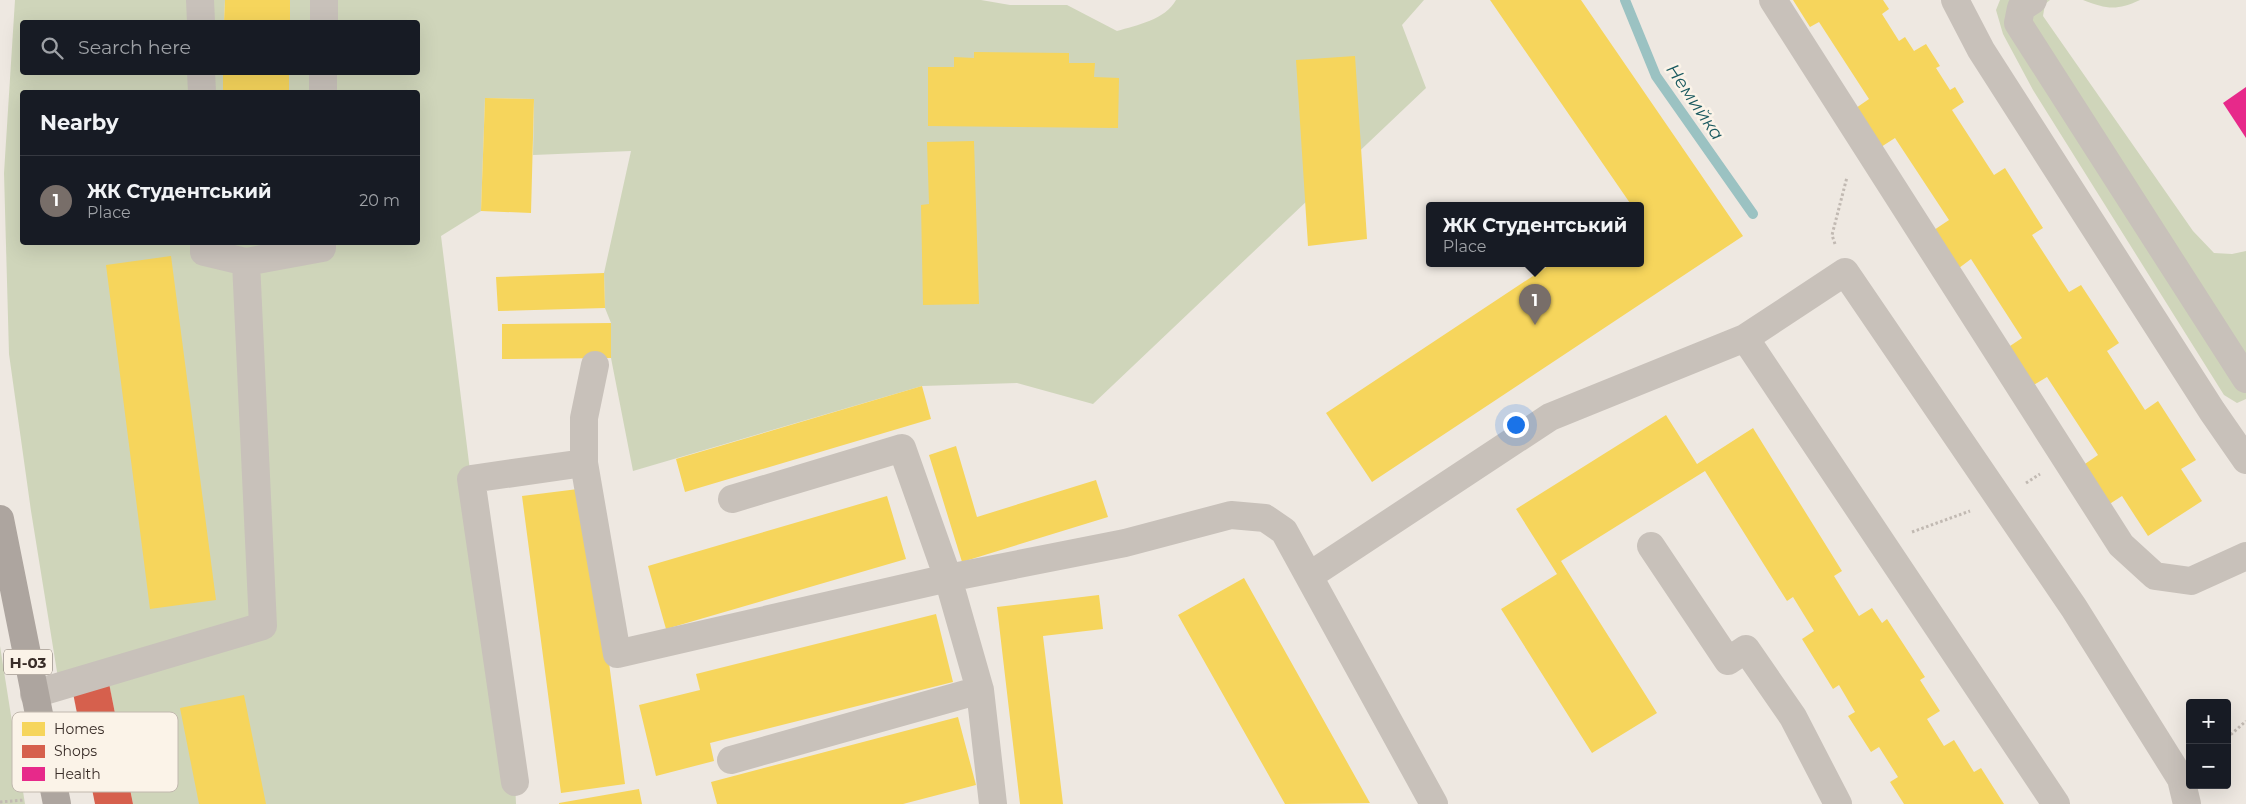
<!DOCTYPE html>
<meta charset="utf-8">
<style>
body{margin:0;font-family:Montserrat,sans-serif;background:#242831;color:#f1f3f6}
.controls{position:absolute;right:15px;bottom:15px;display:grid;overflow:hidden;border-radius:5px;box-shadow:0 5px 20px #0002}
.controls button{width:45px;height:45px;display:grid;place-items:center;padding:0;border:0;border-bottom:1px solid #363941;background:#171b24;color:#f1f3f6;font:25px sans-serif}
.you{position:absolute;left:1515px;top:424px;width:18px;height:18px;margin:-12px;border:4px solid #fff;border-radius:50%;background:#1a73e8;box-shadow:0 0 0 8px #1a73e833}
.badge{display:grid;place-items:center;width:32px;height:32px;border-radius:50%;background:#786e69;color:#fff;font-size:16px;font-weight:700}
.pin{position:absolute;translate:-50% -41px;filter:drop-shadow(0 1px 2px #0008)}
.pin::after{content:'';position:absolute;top:26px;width:18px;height:15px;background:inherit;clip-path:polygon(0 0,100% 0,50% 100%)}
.popup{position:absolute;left:1426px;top:202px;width:218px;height:65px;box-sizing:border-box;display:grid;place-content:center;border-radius:5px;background:#171b24;filter:drop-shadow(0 1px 4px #0005);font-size:16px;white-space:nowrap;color:#9ea1a6}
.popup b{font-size:19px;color:#f1f3f6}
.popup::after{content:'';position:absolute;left:50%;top:100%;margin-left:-10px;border:10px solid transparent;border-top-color:#171b24}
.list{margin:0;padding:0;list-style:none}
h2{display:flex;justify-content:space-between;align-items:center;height:65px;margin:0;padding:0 20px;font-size:21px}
h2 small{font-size:16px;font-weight:400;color:#9ea1a6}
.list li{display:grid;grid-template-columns:32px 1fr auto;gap:15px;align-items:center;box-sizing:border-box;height:90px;padding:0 20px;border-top:1px solid #363941}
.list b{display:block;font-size:19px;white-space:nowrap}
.list p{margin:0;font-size:16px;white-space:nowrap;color:#9ea1a6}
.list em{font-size:16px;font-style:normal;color:#9ea1a6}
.icon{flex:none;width:28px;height:28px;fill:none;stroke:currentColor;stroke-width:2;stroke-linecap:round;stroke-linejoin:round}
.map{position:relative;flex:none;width:2246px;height:804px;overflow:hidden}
.search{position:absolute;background:#171b24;box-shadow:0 5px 20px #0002;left:20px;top:20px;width:400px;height:55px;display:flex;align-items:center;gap:12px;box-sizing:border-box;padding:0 18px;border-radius:5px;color:#9ea1a6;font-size:19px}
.panel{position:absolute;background:#171b24;box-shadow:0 5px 20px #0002;left:20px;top:90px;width:400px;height:155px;border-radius:5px}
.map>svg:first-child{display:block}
.green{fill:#cfd5ba}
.homes{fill:#f6d55c}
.shops{fill:#d6604d}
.health{fill:#e7298a}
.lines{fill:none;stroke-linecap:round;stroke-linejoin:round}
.stream{stroke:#9bc2c2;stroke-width:10}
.path{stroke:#c1b9b2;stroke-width:3;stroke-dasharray:2.5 2.5;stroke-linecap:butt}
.minor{stroke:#c8c1ba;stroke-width:28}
.major{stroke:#ada59f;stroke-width:28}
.labels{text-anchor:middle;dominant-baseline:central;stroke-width:5;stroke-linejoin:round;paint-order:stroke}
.shield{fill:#fbf3e8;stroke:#736862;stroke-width:1}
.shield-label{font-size:15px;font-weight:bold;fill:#392d28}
.water-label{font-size:18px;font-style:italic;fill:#19595f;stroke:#fbf3e8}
.key{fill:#fbf3e8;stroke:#c1b8ae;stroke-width:1}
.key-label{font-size:14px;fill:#392d28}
</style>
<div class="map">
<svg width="2246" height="804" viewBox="0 0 2246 804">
<rect width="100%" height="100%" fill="#eee8e1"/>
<path class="green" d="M 15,0 L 225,0 L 224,22 L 22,22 L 22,72 L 223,73 L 223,92 L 22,92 L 22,242 L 418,242 L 418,92 L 289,92 L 289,73 L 418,72 L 418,22 L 290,22 L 290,0 L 981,0 L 1010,5 L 1067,5 L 1117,31 C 1137,25 1165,20 1176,0 L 1424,0 L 1402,25 L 1426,88 L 1093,404 L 1017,383 L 922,386 L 633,471 L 611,358 L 611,323 L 605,308 L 604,273 L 631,151 L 533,155 L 534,99 L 485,98 L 481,211 L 441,236 L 471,479 L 515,782 L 516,804 L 133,804 L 107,673 L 58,678 L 31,511 L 9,354 L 4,173 Z
M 2000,0 L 2050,0 L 2045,4 L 2043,16 L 2193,231 L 2214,253 L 2232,254 L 2246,251 L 2246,399 L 2237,403 L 2224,395 L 2033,90 L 2003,34 L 1996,10 Z
M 2083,0 L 2140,0 C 2116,11 2107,9 2083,0 Z
M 0,646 L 25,804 L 0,804 Z"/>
<path class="homes" d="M 225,0 L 290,0 L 290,22 L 224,22 Z
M 1490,0 L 1581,0 L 1743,236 L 1372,482 L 1326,413 L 1551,264 L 1640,264 L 1640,206 L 1632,206 Z
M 1793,0 L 1883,0 L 1889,9 L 1882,14 L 1899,41 L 1905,37 L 1914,51 L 1926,44 L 1940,66 L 1936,68 L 1950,90 L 1955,87 L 1964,102 L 1952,110 L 1994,175 L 2005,168 L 2043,228 L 2032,235 L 2069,292 L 2081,285 L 2119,343 L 2107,351 L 2145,410 L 2158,401 L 2196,460 L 2181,469 L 2202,501 L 2148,536 L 2122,496 L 2108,505 L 2082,466 L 2098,455 L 2047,377 L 2032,386 L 2007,348 L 2022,338 L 1971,259 L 1959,268 L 1934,230 L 1949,220 L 1895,138 L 1881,147 L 1856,108 L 1869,99 L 1819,22 L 1810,27 Z
M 974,52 L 1069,53 L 1069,63 L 1095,63 L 1094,77 L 1119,78 L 1118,128 L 928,126 L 928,67 L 954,67 L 954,57 L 974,58 Z
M 1355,56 L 1367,239 L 1308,246 L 1296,60 Z
M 223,72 L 289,72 L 289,92 L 223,92 Z
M 485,98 L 534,99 L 531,213 L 481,211 Z
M 974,141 L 979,304 L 923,305 L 921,205 L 929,204 L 927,142 Z
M 171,256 L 216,600 L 150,609 L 106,265 Z
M 604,273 L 605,308 L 498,311 L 496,277 Z
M 611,323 L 611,358 L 502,359 L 502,324 Z
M 922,386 L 931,419 L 685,492 L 676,459 Z
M 1666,415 L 1697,464 L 1753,428 L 1842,571 L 1834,576 L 1859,616 L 1872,608 L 1882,623 L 1887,619 L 1925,677 L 1920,680 L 1940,711 L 1927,719 L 1944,746 L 1954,740 L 1974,772 L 1981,768 L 2004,804 L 1904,804 L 1890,782 L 1898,777 L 1879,747 L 1871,752 L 1848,716 L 1855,712 L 1839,685 L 1833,689 L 1802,639 L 1814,631 L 1793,597 L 1787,601 L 1705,471 L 1561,561 L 1657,713 L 1592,753 L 1501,609 L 1557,574 L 1516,509 Z
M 956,446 L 977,517 L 1096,480 L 1108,517 L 962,562 L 929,455 Z
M 586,488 L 625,784 L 561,793 L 522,496 Z
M 887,496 L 906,559 L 666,629 L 648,566 Z
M 1244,578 L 1370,803 L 1285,804 L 1178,615 Z
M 1099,595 L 1103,629 L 1043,636 L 1063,804 L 1020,804 L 997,607 Z
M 936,614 L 953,682 L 710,743 L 714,761 L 656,776 L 639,705 L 700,690 L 696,674 Z
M 244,695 L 266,804 L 199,804 L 180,708 Z
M 958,717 L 976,785 L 903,804 L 717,804 L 711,782 Z
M 639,789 L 642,804 L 559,804 L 559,803 Z"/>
<path class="shops" d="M 107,673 L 133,804 L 95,804 L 71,683 Z"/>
<path class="health" d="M 2246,87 L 2246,138 L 2223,103 Z"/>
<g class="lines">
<path class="stream" d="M 1625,0 L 1656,76 L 1753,214"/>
<path class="path" d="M 1835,244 L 1832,235 L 1847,177
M 2026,483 L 2040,474
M 1912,532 L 1970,511
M 2227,738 L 2246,721
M 0,802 L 24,800"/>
<path class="minor" d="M 200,0 L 201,22
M 1773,0 L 2121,545 L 2155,576 L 2191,581 L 2246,556
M 1955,0 L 1981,50 L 2212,411 L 2246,460
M 2033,0 L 2021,8 L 2018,23 L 2246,379
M 324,22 L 324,0
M 201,72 L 202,92
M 323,92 L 323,72
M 204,242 L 204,252 L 246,262 L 322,248 L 322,242
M 595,365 L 584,418 L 584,463 L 617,654 L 948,578 L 1125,543 L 1231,515 L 1265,518 L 1284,531 L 1434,804
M 1651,546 L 1728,661 L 1746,649 L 1793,717 L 1838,804
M 1309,576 L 1550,417 L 1745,338
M 980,690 L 993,804
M 34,694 L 263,626 L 246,262
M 731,760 L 980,690 L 948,578 L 902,448 L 732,499
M 515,782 L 471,479 L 584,463
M 2056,804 L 1745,338 L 1845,272 L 2074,608 L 2181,779 L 2187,804"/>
<path class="major" d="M 0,519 L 57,804"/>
</g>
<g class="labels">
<rect class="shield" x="4" y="649.5" width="48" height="25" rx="4"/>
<g class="shield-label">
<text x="28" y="662">Н-03</text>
</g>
<g class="water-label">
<text transform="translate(1695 102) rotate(56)">Немийка</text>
</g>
</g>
<rect x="12" y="712" width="166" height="80" rx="8" class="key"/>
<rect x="22" y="722" width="23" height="14" fill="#f6d55c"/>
<rect x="22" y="745" width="23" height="13" fill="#d6604d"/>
<rect x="22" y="767" width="23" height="14" fill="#e7298a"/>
<g class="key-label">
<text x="54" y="734">Homes</text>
<text x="54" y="756">Shops</text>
<text x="54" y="779">Health</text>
</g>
</svg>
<div class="controls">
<button>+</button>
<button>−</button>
</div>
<div class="you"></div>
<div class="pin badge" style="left:1535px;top:325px">1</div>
<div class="popup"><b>ЖК Студентський</b>Place</div>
<div class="search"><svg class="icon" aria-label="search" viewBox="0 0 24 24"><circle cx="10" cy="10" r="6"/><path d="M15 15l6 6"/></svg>Search here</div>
<section class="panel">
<h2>Nearby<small></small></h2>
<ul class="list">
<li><span class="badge">1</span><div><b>ЖК Студентський</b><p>Place</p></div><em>20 m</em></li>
</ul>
</section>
</div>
